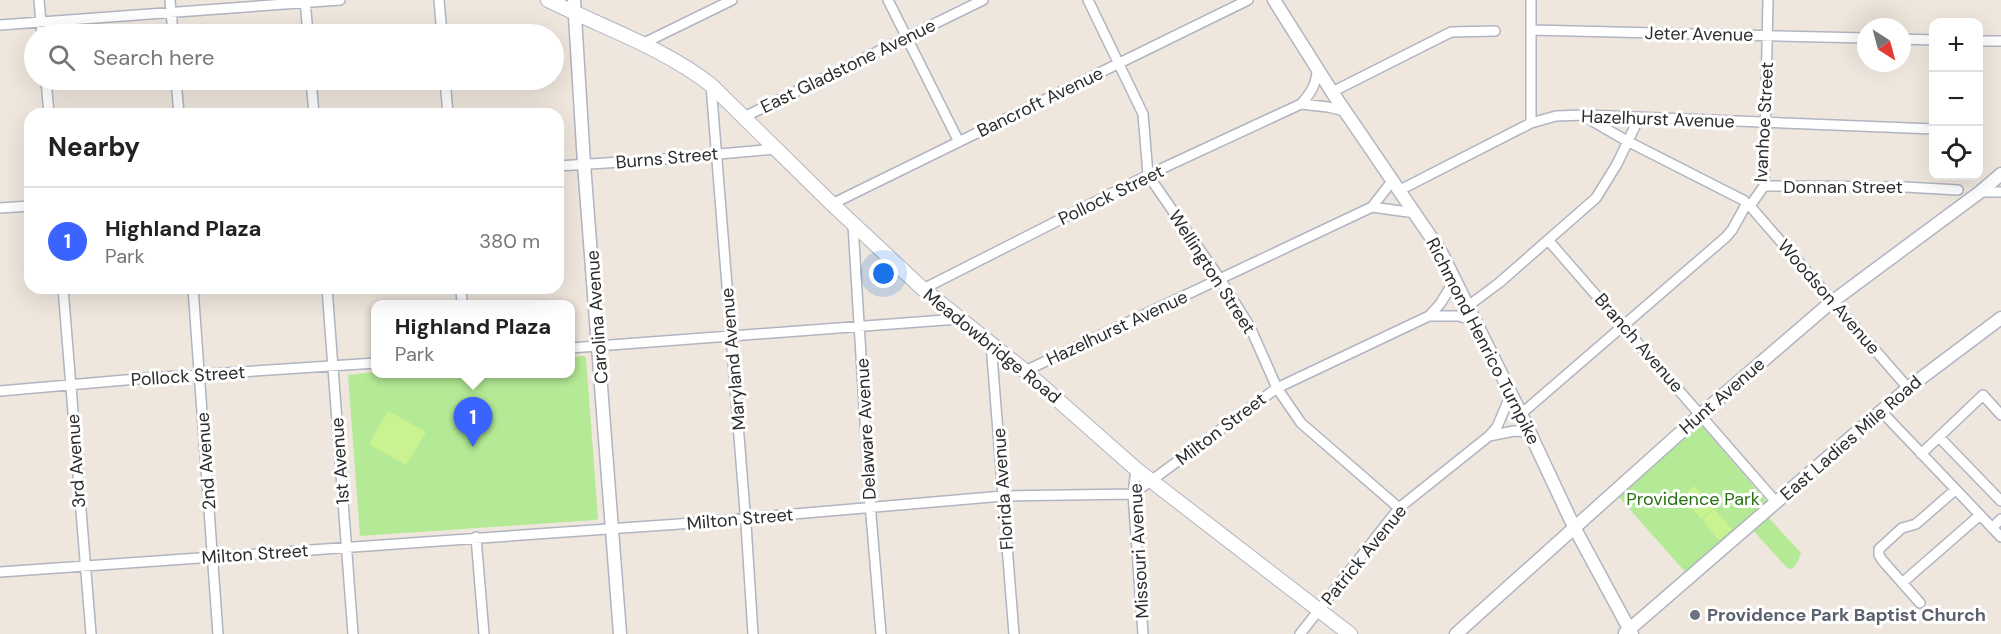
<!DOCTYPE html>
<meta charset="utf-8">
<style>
body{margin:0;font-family:"DM Sans",sans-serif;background:#f6f6f6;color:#222}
.controls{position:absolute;right:18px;top:18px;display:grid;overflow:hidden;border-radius:12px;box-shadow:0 6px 24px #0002}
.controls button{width:54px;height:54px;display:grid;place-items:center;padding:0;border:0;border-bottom:2px solid #e0e0e0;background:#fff;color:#222;font:30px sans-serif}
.compass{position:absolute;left:1857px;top:18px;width:54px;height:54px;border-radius:50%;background:#fff;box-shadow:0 6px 24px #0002;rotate:144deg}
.you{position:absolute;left:884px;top:274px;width:21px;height:21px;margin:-15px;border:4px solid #fff;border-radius:50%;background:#1a73e8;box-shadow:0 0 0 9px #1a73e833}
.badge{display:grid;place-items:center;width:39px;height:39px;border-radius:50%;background:#3a63ff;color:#fff;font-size:20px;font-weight:700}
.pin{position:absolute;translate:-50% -50px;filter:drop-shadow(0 2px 3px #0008)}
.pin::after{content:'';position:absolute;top:32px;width:21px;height:18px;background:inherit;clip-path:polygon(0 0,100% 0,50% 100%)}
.popup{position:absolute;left:371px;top:300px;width:204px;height:78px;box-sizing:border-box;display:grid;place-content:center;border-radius:12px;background:#fff;filter:drop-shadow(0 2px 4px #0005);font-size:20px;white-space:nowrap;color:#767676}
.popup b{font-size:22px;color:#222}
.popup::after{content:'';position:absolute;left:50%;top:100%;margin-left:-12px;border:12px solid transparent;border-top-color:#fff}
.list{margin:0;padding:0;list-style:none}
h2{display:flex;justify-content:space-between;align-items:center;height:78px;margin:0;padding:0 24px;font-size:26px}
h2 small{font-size:20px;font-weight:400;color:#767676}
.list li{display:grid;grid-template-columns:39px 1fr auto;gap:18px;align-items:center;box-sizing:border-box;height:108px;padding:0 24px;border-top:2px solid #e0e0e0}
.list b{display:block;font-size:22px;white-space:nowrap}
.list p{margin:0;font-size:20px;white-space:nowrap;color:#767676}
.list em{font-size:20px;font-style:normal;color:#767676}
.icon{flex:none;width:33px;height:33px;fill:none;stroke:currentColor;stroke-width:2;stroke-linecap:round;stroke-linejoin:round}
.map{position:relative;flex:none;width:2001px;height:634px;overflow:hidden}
.search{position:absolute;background:#fff;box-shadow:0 6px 24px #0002;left:24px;top:24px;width:540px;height:66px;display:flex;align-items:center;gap:15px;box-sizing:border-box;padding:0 21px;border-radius:33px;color:#767676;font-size:22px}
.panel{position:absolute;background:#fff;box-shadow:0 6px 24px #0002;left:24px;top:108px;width:540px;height:186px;border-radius:18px}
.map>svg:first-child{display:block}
.green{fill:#b4ea95}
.pitch{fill:#caf290}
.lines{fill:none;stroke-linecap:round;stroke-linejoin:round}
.minor-casing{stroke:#b1b4c1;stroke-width:12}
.tertiary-casing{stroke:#b1b4c1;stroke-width:15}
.secondary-casing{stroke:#b1b4c1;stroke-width:16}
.minor{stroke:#fff;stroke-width:9}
.tertiary{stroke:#fff;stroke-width:12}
.secondary{stroke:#fff;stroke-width:14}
.worship-dot{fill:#6b7280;stroke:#fff;stroke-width:2}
.labels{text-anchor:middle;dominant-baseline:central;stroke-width:6;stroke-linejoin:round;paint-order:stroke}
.street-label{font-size:18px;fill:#2c2c2c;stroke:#fff}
.park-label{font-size:18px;fill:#297214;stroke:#fff}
.worship-label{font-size:18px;font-weight:bold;fill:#5b616d;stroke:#fff;text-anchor:start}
</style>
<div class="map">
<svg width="2001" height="634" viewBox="0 0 2001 634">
<rect width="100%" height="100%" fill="#efe7dd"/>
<path class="green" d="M 584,356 L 586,358 L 598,518 L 596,520 L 360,536 L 348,375 L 375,372 L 376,374 L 570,374 L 571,357 Z
M 1699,425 L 1701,425 L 1768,503 L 1686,573 L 1618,496 Z
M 1768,517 L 1801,553 L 1798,561 L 1792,569 L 1787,568 L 1752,529 Z"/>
<path class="pitch" d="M 388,411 L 426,432 L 406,465 L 369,444 Z
M 1694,486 L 1714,508 L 1701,519 L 1682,496 Z
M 1714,509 L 1732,529 L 1719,540 L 1702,520 Z"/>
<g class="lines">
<g class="minor-casing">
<path id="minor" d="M 39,0 L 42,34
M 170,0 L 173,34
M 305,0 L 308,34
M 439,0 L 442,34
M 888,0 L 959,142
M 1088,0 L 1143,114 L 1148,175 L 1220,279 L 1250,327 L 1277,388 L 1301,423 L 1399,508
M 0,25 L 340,0
M 1531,30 L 1866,38
M 1902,39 L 1934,40
M 1978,41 L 2001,41
M 642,44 L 732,0
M 46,80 L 49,114
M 176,80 L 179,114
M 311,80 L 314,114
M 445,80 L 448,114
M 711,85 L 746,524 L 753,634
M 1332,92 L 1451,32 L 1495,31
M 1301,104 C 1310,94 1317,84 1317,69
M 1584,116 L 1627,141 L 1743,200 L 1750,206 L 1908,388
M 744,117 L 983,0
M 1531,123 L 1531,0
M 558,166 L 653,160 L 776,149
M 1764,186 L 1905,187 L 1958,190
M 1400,190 L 1531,123 L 1556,116 L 1584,115 L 1934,129
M 1980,192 L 2001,192
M 832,204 L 1248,0
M 1750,206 L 1764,186 L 1768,0
M 1372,207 L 1415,213
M 0,208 L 30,206
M 853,225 L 870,503 L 881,634
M 1548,240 L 1776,502
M 63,288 L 91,634
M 193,288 L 218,634
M 327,288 L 353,634
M 461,288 L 462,304
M 923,289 L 1148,175 L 1301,104 L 1328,107 L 1345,111
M 1468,306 L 1499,283 L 1596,198 L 1617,164 L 1639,118
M 1429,316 L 1459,316 L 1475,321
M 991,344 L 1014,634
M 570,348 L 958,319
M 1025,371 L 1372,207 L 1393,180
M 0,391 L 148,378 L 376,363
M 1881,411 L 2001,537
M 1521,414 L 1726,237 L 1732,230 L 1747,203
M 1489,436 L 1514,431 L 1530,432
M 1939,437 L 2001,501
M 1921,454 L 1983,395 L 2001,415
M 1136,469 L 1133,494 L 1143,634
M 1992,528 L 2001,519
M 476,537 L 484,634
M 0,572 L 679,524 L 1003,496 L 1133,494 L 1277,388 L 1429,316 L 1440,304 L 1455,280
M 1902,583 L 1980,515
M 1920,603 L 1882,560 L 1879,555 L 1879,549 L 1902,528 L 1916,524 L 1955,490
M 1300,634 L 1399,508 L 1489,436 L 1497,427 L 1511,394"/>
</g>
<g class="tertiary-casing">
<path id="tertiary" d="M 574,0 L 584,164 L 620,634
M 1274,0 L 1332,92 L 1441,252 L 1521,414 L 1574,527 L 1632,634
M 1625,633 L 1908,388 L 2001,318
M 1456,634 L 1700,415 L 1829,304 L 1980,192 L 2001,174"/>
</g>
<g class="secondary-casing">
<path id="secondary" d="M 548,0 C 602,27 664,48 711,85 L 832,204 L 923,289 L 1025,371 L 1136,469 L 1350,634"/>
</g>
<use href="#minor" class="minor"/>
<use href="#tertiary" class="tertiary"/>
<use href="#secondary" class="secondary"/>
</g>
<circle class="worship-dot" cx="1695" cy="615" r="6"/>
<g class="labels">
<g class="street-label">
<text transform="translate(1699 34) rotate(1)">Jeter Avenue</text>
<text transform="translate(848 66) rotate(-26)">East Gladstone Avenue</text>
<text transform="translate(1040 102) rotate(-26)">Bancroft Avenue</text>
<text transform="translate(1658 119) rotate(2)">Hazelhurst Avenue</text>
<text transform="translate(1764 122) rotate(-87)">Ivanhoe Street</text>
<text transform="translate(667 158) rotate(-5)">Burns Street</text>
<text x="1843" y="187">Donnan Street</text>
<text transform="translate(1111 195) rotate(-26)">Pollock Street</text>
<text transform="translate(1212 272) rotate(57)">Wellington Street</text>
<text transform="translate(1829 297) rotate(49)">Woodson Avenue</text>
<text transform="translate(597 317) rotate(-94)">Carolina Avenue</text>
<text transform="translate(1117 328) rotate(-25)">Hazelhurst Avenue</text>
<text transform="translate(1483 341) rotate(63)">Richmond Henrico Turnpike</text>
<text transform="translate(1639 343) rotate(49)">Branch Avenue</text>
<text transform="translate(992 346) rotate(39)">Meadowbridge Road</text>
<text transform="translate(733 359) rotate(-95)">Maryland Avenue</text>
<text transform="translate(188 376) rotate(-4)">Pollock Street</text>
<text transform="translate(1722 396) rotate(-41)">Hunt Avenue</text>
<text transform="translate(866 429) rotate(-93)">Delaware Avenue</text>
<text transform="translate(1221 429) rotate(-37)">Milton Street</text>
<text transform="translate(1851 438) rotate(-41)">East Ladies Mile Road</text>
<text transform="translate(76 461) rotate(-94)">3rd Avenue</text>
<text transform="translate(206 461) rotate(-94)">2nd Avenue</text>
<text transform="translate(340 461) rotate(-94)">1st Avenue</text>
<text transform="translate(1003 489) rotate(-94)">Florida Avenue</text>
<text transform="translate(740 519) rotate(-5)">Milton Street</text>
<text transform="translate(1139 551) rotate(-93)">Missouri Avenue</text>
<text transform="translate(255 554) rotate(-4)">Milton Street</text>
<text transform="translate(1364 555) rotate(-51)">Patrick Avenue</text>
</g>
<g class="park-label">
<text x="1693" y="499">Providence Park</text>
</g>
<g class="worship-label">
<text x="1707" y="615">Providence Park Baptist Church</text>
</g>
</g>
</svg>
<div class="controls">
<button>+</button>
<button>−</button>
<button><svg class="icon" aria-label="locate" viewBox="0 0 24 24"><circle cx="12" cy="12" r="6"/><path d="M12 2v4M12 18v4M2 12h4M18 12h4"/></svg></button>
</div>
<svg class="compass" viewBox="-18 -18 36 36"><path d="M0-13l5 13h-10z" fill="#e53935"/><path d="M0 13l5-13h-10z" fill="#767676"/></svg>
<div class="you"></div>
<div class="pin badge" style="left:473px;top:447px">1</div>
<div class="popup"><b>Highland Plaza</b>Park</div>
<div class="search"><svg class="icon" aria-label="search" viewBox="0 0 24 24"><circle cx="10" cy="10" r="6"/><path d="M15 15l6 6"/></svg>Search here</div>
<section class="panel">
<h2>Nearby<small></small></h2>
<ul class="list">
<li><span class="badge">1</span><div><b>Highland Plaza</b><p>Park</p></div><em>380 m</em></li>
</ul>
</section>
</div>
